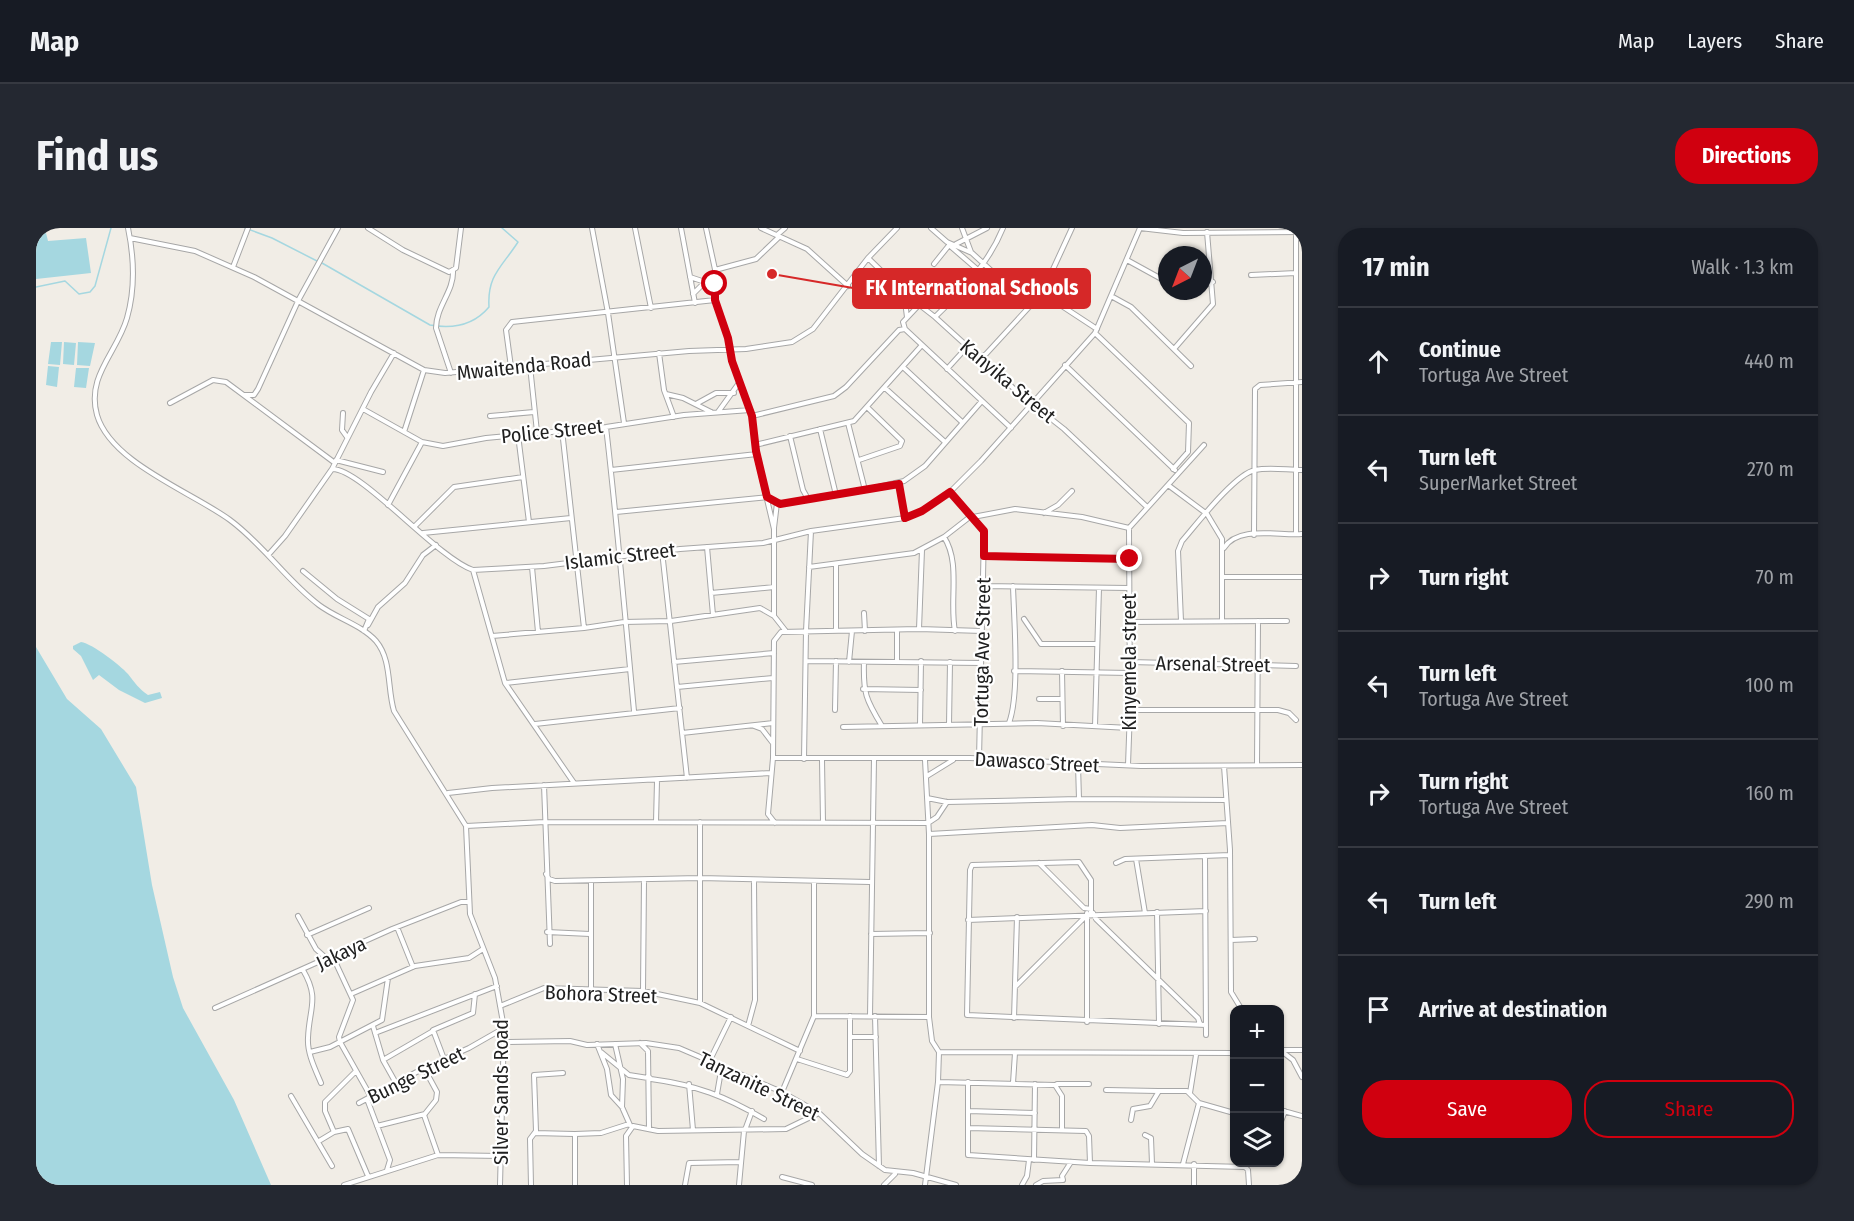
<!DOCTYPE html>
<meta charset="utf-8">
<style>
body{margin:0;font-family:"Fira Sans Condensed",sans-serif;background:#242831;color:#f1f3f6}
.controls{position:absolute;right:18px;bottom:18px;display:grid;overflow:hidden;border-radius:12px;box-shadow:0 2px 4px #0004}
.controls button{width:54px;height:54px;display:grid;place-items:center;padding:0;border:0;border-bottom:2px solid #363941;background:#171b24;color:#f1f3f6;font:30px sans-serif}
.compass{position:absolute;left:1122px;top:18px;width:54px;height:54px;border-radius:50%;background:#171b24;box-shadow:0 2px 4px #0004;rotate:222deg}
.stop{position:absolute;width:18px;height:18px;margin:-14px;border:4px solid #d0000f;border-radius:50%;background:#fff}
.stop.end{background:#d0000f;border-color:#fff;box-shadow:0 2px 6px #0008}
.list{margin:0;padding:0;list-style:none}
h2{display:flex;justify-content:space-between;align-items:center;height:78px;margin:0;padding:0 24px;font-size:26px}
h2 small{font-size:20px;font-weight:400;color:#9ea1a6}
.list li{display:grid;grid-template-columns:39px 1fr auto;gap:18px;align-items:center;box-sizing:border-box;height:108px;padding:0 24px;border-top:2px solid #363941}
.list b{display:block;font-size:22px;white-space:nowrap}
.list p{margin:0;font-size:20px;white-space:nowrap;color:#9ea1a6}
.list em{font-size:20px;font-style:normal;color:#9ea1a6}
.actions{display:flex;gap:12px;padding:18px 24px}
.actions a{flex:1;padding:14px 0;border:2px solid #d0000f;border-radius:24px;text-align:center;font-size:21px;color:#d0000f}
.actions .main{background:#d0000f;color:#fff}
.icon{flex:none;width:33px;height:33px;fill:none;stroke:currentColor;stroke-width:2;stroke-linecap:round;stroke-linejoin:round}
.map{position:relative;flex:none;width:1266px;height:957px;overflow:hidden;border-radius:24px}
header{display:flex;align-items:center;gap:36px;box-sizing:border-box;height:84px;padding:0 30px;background:#171b24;border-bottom:2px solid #363941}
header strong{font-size:28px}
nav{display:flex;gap:33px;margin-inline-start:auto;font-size:21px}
.intro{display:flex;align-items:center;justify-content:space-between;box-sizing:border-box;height:144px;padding:0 36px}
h1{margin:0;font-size:42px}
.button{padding:15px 27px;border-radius:24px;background:#d0000f;color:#fff;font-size:21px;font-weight:700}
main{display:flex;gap:36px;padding:0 36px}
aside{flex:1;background:#171b24;border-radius:24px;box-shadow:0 2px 4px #0004}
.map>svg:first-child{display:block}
.water{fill:#a5d7e0}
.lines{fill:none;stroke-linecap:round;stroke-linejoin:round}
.stream{stroke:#a5d7e0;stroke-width:1.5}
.minor-casing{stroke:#a7a7a7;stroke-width:6}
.minor{stroke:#fff;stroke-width:4}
.route{stroke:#d0000f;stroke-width:8}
.labels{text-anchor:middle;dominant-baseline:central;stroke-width:4.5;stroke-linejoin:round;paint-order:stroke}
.street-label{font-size:20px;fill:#202020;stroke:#fff}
.leader{fill:none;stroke:#d62828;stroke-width:2}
.callout-dot{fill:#d62828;stroke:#fff;stroke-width:2}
.callout{fill:#d62828;stroke:#d62828;stroke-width:2}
.callout-label{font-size:21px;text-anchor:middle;font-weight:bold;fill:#fff}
</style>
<header>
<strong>Map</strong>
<nav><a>Map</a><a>Layers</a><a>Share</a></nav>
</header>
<div class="intro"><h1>Find us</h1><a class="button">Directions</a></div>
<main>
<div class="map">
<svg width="1266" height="957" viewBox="0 0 1266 957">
<rect width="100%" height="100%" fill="#f1ede6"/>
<path class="water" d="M 10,5 L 12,13 L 50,10 L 55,45 L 0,51 L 0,6 Z
M 15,114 L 26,114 L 24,137 L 12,136 Z
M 28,114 L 40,115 L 38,137 L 27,136 Z
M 42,114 L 59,115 L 54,138 L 41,137 Z
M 12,138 L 23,139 L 21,159 L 10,157 Z
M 40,140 L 53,140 L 50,160 L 38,159 Z
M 45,414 C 57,416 84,437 92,446 C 99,455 103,461 112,467 L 124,464 L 126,470 L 109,475 L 83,462 L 63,447 L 57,452 L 45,428 L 37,421 L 37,418 Z
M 0,419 L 31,471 L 65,501 L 100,559 L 116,657 L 137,749 L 147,780 L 198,872 L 235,957 L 0,957 Z"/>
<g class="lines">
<path class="stream" d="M 209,0 L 236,10 L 281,33
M 286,35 L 394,97 C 416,101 438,97 453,79 C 451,47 466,39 482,14 L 466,0
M 0,59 L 29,53 L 43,66 L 54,64 L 59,58 L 75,0"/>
<g class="minor-casing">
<path id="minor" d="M 92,0 C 98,29 99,62 91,90 C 81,125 50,148 61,187 C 75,235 156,264 194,292 C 228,317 250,352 283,377 C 300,390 326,397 340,413 C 356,432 351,460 358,483 L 430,598 L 434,686 L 459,750 L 468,800 L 464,957
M 332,0 L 367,22 L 413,44 L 420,40 L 425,0
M 556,0 L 572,85 L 588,195
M 599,0 L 615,80
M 645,0 L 659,75
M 670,0 L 680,46 L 679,72 L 692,109 L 696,133 L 716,188 L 721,229 L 738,301 L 738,388 L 749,402
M 725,0 L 771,21 L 812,58
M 895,0 L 911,14 L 936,25 L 994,78
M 926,0 L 935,24
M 1260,4 L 1260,306
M 741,7 L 749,0
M 94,10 L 159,23 L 218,49 L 388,142 L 409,145 L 653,123 L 710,121 L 756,114 L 777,101 L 832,30 L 861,0
M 920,16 L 951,0
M 913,17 L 942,42
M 832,30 L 868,65 L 899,89 L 986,168 L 1028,201 L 1111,279
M 1091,32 L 1131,54
M 898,36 L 914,16
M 197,39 L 212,0
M 679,42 L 720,31 L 743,9
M 1215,47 L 1260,45
M 654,49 L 669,54 L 678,61
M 1167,57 L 1177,54
M 1006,65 L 1061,101
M 657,66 L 679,44
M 868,66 L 871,89
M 1075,68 L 1095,79 L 1155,138
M 883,77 L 867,94 L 869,101 L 975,200
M 899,89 C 926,63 953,35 967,0
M 1059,105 L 1153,195 L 1152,224 L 1137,241
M 1138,121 L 1177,76 L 1171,4
M 623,125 L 628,162 L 638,189
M 942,129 L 950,126 L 1006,65 L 1036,0
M 1029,137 L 1139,242
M 494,138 L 501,204
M 475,139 L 470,102 L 476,94 L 679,72
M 868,140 L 926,194
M 911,141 L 931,119
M 415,145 L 400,100 C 400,79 418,63 417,43
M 849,160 L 909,214
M 630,166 L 647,170 L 675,184
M 208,167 L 218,167 L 222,161 L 263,71 L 302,0
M 134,175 L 177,152 L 190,154 L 299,235
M 660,176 L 680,165 L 698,165
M 327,181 L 386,214 L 407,218 L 450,210 L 570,199 L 648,187 L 714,182
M 682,184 L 703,155
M 307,185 L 306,202 L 311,209
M 454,188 L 498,184
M 716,188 L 798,168 L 810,159 L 863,102 L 869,101
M 812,195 L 829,262
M 570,199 C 581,293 589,388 598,483
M 784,201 L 800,267
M 526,202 L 548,400
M 368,204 L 388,142
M 482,207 L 493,294
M 754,208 L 767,262 L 772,271
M 719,217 L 818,193 L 886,117
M 300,232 L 347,244
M 823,232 L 864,218 L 866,213 L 832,180
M 296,241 L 335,164 L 358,125
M 575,242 L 721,226
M 863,256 L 869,290
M 1132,257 L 1171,286 L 1186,311 L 1186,392
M 914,264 L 948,303 L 943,531
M 352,277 L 386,214
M 580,284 L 732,269 L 744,276 L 829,262 L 868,253 L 889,238 L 945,174
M 1008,285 L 1022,277 L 1036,263
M 937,289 L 979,281 L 1046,289 L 1093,300
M 378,299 L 418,259 L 487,249
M 738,300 L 741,275
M 387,305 L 535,290
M 1218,307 L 1219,161 L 1224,157 L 1266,154
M 908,309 C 925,335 913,373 919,403
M 671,319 L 677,387
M 1188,320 C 1202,297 1243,308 1266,306
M 626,323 L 651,550
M 233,326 L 249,308 L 296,241 C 325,240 401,330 437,342 L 469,455 L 538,555
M 948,328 L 1094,331
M 800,336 L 800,403
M 496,339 L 502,404
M 773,339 L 878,325 L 908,309 L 935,288
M 437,342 L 508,338 L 644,321 L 727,315 L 775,303 L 869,290 L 886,283 L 914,264 L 945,233 L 1059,105 L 1104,0 L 1147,5 L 1266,4
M 267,343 L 301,371 L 333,391 L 328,403
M 1188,349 L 1266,349
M 948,358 L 1093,360
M 675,365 L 738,359
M 828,385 L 829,403
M 988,391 L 1005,416 L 1060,416
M 1145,393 L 1142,323 L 1146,313 C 1160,297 1199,246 1219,242 C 1233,239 1251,242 1266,242
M 1094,394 L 1251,393
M 332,397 L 342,379 L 369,355 L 387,327 L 400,317
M 883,401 L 886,322
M 861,402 L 861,434
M 456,408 L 548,400 L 588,394 L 635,393 L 724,380 L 738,388
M 771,433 L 945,435
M 638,434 L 738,425
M 813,434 L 816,403
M 828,434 C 827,465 830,472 846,498
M 1094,434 L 1260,438
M 978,443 L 1094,445
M 1026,443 L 1027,498
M 469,455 L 594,441
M 641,459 L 737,450
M 827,461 L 885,462
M 1003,471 L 1026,471
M 799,482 L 800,433
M 1094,482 L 1242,482 L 1253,485 L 1260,492
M 973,495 C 984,466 978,392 977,358
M 499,496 L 644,480
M 884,497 L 885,433
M 913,497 L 914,434
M 718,498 L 726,501 L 736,514
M 1059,498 L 1063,360
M 807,499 L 1001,495 L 1093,500
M 646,505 L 737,495
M 737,530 L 934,530 L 1105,538 L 1266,537
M 768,531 L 770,403 L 775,303
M 786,532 L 787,594
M 1042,537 L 1043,571
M 1092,537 L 1094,482 L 1093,300 L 1168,217
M 1221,537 L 1222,393
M 1188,538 L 1194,622 L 1195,764 L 1206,782
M 891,548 L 917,532
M 508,557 L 514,716
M 412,565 L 456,560 L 735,545
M 891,570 L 911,574 L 1043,571 L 1190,572
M 620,594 L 621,553
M 664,594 L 664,775
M 739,595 L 732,586 L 737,530 L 738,413 L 745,404 L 883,401 L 946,403
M 430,598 L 509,594 L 892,595 L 901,589 L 911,574
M 893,606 L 1056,597 L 1084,600 L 1192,595
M 1169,629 L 1170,807
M 1100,631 L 1109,685
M 1003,635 L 1048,680 L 1055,681
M 1080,635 L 1089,631 L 1194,627
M 510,646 L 513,651 L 519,653 L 664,650 L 834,654
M 1121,684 L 1123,796
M 1051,685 L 1051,794
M 1055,685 L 1055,652 L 1043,634 L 936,637 L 934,642 L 931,787 L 1170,797
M 1057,685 L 1060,691 L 1162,790 L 1164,796
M 262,688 L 280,721 L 291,731
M 932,692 L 1170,683
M 361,699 L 377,739
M 511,704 L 554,706
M 835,706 L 894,705
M 271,707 L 333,680
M 1195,712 L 1219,711
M 297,729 L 317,772 L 303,809 L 304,814 L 335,869
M 267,742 C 284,771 273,780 272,810 C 271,825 279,841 285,855
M 979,759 L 1050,688
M 555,761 L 555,653
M 607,763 L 608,652
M 315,766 L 379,738 L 433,730 L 447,721
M 464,778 L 508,760 L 607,763 L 664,775 L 764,823
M 179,780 L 356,701 L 425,674 L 433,674
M 778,788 L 893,789
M 834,788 L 838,531
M 839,788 L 843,938
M 978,790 L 981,689
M 337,798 L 347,832 L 361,857
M 712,798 L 719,772 L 718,653
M 339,805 L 461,758
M 814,809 L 840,809
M 469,814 L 534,813 L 551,817 L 610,815 L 643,820 L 746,864 L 783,885 L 826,926 L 849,942 L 877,945 L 920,957
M 604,815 L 612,823 L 613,901
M 561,816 L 571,841 L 575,867 L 586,879 L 594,897
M 579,816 L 587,851 L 586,879
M 1244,822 L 1257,832 L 1266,849
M 1246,822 L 1266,822
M 274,824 L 294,819 L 346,792 L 352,750
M 565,824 L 593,847 L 612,850
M 903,824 L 1198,825
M 408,831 L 397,802 L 437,785 L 439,766
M 761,831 L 811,847 L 814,843 L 814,788
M 347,832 L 397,803
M 674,832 L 695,789
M 388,840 L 401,864 L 400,872 L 388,887 L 402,927
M 612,848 L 615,851 C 660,857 689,868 728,891
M 902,854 L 1019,857 L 1026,868 L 1026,902
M 932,854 L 932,927 L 1054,935 L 1209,939 L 1212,942 L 1213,957
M 977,855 L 979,825
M 653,856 L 657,902
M 1021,856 L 1053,856
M 1070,862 L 1122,863
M 746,864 L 778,788 L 778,653
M 1154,865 L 1160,827
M 681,866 L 686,837
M 255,868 L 296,938
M 331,871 L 354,932 L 351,942
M 323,875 L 388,840 L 433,820 L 468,800
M 1244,882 L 1266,888
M 932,883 L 999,885
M 1095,892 L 1097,881 L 1114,878 L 1123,863 L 1151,863 L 1163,875 L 1198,885
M 1244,896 L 1249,883
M 341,898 L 389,886
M 932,900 L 1050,903 L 1053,908 L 1054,935
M 709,902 L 716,883
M 298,904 L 289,883 L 289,874 L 319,844
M 499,905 L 538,906
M 1109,907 L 1115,910 L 1116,936
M 283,913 L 298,904 L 312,901 L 332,948
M 998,932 L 999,856
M 1147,936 L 1163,875
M 1158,936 L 1158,957
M 746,949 L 776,957
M 308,957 L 402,927 L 465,928
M 495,957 L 494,911 L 500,903 L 498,847 L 527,845
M 539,957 L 539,906 L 565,905 L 593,896
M 591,957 L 590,908 L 597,898 L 622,903 L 750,901 L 783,885
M 649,957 L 653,935 L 705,934
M 703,957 L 708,903
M 848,957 L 859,946
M 889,957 L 902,854 L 903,824 L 896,813 L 893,789 L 893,606 L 889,532
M 986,957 L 991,948 L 993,932
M 1000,957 L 1007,953 L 1027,952 L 1026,948 L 1035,934"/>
</g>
<use href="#minor" class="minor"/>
</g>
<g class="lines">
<path class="route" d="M 679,56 L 679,72 L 692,110 L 696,133 L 716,188 L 720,223 L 731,269 L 744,276 L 863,256 L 869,290 L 886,283 L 914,264 L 948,303 L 948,328 L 1094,331"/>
</g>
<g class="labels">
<g class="street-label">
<text transform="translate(488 138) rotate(-6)">Mwaitenda Road</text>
<text transform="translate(972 153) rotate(40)">Kanyika Street</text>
<text transform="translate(516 203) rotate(-6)">Police Street</text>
<text transform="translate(584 328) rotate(-7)">Islamic Street</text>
<text transform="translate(946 424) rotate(-89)">Tortuga Ave Street</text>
<text transform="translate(1093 434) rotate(-90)">Kinyemela street</text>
<text transform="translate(1177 436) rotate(1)">Arsenal Street</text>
<text transform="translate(1001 534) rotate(3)">Dawasco Street</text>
<text transform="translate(305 725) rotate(-25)">Jakaya</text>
<text transform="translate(565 766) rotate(2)">Bohora Street</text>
<text transform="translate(380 847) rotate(-26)">Bunge Street</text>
<text transform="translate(723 858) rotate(26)">Tanzanite Street</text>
<text transform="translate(465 864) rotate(-90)">Silver Sands Road</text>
</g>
</g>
<path class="leader" d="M736 46L817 60"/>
<circle class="callout-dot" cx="736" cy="46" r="6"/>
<rect class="callout" x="817" y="41" width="237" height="39" rx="6"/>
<g class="callout-label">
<text x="936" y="67">FK International Schools</text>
</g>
</svg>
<div class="controls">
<button>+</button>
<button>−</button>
<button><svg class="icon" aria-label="layers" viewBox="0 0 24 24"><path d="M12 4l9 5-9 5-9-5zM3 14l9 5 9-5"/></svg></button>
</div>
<svg class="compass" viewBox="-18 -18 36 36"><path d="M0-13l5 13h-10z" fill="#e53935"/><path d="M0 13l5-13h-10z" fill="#9ea1a6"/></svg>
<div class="stop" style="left:679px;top:56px"></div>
<div class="stop end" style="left:1094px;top:331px"></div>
</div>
<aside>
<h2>17 min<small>Walk · 1.3 km</small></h2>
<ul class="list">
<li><svg class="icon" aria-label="ahead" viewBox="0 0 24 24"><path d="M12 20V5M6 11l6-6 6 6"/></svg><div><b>Continue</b><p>Tortuga Ave Street</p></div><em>440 m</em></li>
<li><svg class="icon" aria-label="left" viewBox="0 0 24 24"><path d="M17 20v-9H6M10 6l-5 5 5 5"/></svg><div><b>Turn left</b><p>SuperMarket Street</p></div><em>270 m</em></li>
<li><svg class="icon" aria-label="right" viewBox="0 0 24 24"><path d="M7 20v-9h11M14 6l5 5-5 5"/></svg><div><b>Turn right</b></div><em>70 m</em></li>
<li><svg class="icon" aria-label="left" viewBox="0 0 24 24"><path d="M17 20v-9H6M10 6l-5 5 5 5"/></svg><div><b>Turn left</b><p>Tortuga Ave Street</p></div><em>100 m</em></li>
<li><svg class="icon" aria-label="right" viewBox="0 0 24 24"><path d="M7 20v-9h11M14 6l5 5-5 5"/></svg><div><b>Turn right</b><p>Tortuga Ave Street</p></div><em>160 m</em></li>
<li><svg class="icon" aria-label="left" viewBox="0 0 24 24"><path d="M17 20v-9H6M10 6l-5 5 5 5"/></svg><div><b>Turn left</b></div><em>290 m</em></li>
<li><svg class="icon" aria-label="arrive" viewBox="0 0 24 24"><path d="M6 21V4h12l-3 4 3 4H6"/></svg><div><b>Arrive at destination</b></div></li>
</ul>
<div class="actions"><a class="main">Save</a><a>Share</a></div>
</aside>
</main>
